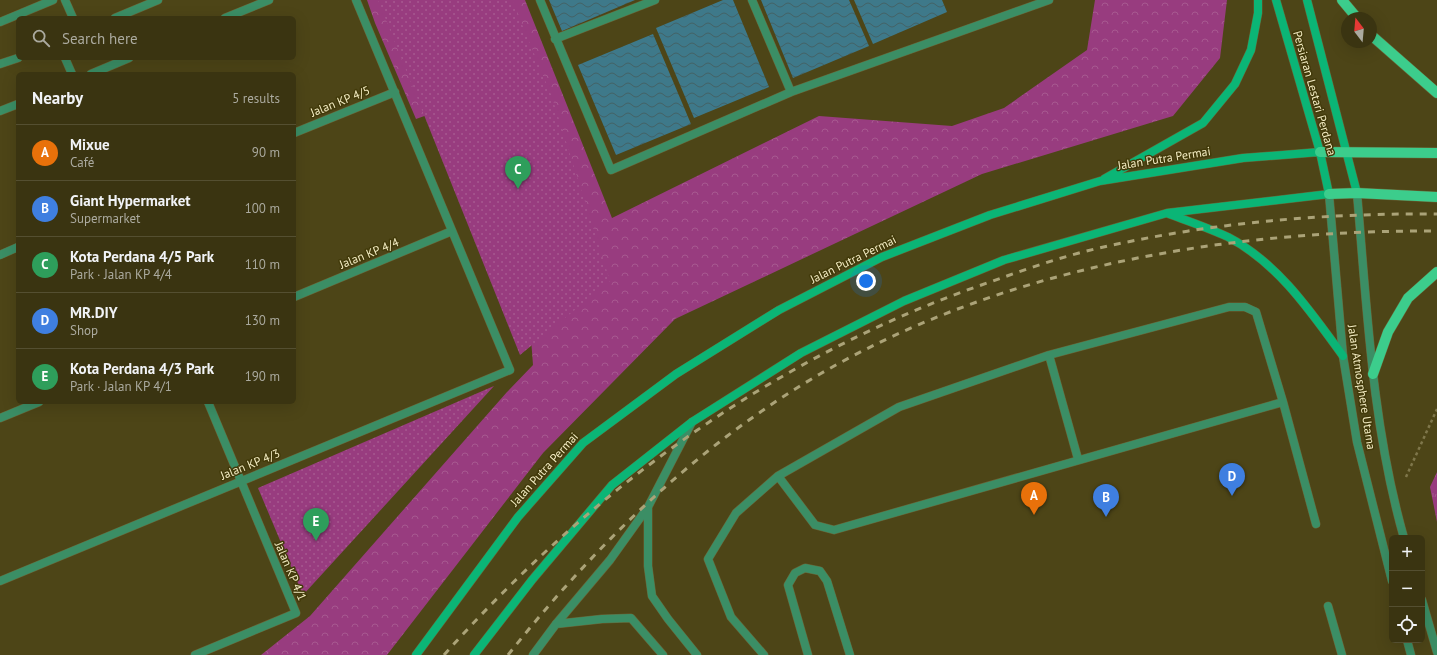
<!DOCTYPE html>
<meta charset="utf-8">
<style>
body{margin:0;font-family:"PT Sans",sans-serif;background:#453f1f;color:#f1f3f6}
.controls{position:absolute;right:12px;bottom:12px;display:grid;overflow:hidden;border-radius:6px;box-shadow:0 4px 16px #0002}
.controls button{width:36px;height:36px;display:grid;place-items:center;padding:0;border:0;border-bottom:1px solid #544f31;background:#3a3411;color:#f1f3f6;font:20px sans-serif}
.compass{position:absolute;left:1341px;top:12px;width:36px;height:36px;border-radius:50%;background:#3a3411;box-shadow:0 4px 16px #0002;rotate:344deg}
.you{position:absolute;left:866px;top:281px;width:14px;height:14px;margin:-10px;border:3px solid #fff;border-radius:50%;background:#1a73e8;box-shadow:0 0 0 6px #1a73e833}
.badge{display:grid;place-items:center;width:26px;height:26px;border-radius:50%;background:#a9b0fc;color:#fff;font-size:13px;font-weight:700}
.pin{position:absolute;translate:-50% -33px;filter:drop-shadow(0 1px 2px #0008)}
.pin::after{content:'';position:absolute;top:21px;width:14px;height:12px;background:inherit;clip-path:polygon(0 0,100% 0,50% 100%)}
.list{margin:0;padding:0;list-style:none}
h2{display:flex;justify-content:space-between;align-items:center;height:52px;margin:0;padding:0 16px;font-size:17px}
h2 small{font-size:13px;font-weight:400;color:#abaa9f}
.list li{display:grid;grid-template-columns:26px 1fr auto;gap:12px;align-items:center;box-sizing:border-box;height:56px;padding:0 16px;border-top:1px solid #544f31}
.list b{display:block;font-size:15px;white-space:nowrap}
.list p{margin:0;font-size:13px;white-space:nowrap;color:#abaa9f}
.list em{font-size:13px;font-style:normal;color:#abaa9f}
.icon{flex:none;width:22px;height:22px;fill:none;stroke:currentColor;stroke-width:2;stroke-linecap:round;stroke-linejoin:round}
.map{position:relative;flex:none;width:1437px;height:655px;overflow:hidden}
.search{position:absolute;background:#3a3411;box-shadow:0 4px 16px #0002;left:16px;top:16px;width:280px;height:44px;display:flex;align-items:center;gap:10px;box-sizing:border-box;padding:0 14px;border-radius:6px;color:#abaa9f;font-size:15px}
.panel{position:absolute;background:#3a3411;box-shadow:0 4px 16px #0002;left:16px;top:72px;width:280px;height:332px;border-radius:6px}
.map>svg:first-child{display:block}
.grass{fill:url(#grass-tufts)}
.forest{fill:url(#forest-crowns)}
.park{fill:url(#park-dots)}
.water{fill:url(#water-waves)}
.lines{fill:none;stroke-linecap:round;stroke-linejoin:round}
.service-casing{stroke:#6b6336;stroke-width:9}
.minor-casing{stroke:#6b6336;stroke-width:9}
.tertiary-casing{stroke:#6b6336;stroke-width:9}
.secondary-casing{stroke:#6b6336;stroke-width:9}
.primary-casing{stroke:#6b6336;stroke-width:11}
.path{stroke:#7f774b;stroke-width:2.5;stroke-dasharray:3 3;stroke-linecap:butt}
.service{stroke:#3b8e65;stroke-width:8}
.minor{stroke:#3b8e65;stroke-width:8}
.tertiary{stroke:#3b8e65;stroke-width:8}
.secondary{stroke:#0bb576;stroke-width:8}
.primary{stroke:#3ccd8c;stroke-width:10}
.rail{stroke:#aba378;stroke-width:3;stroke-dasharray:7 7;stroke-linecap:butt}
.labels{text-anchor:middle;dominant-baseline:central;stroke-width:3;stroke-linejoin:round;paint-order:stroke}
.street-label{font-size:12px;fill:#f3ecc3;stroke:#423a0a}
</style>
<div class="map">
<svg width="1437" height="655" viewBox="0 0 1437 655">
<defs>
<pattern id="grass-tufts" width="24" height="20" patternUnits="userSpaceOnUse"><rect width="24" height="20" fill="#983c7f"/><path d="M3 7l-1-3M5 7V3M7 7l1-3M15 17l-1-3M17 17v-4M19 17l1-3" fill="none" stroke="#a75890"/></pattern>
<pattern id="forest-crowns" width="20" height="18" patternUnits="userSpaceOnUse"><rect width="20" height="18" fill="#983c7f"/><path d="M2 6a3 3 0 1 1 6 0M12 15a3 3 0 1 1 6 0" fill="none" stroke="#a75890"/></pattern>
<pattern id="park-dots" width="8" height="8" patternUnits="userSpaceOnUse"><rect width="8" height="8" fill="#983c7f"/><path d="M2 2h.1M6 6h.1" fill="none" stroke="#a75890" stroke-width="1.8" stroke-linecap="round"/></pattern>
<pattern id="water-waves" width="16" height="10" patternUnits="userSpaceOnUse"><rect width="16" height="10" fill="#3e798a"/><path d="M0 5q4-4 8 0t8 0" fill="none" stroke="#436266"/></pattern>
</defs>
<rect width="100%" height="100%" fill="#4d4517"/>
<path class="grass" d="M 1437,472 L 1437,522 L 1430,487 Z"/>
<path class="forest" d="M 367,0 L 525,0 L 612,218 L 819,116 L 952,126 L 1004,108 L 1087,50 L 1095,0 L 1227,0 L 1220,58 L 1173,116 L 982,174 L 675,319 L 543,453 L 387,655 L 261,655 L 310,616 L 507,392 L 533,365 L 526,272 L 447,108 L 416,119 L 375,23 Z"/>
<path class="park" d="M 378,0 L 512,0 L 552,97 L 610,281 L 520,355 Z
M 494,386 L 303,595 L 258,488 Z"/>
<path class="water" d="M 549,0 L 635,0 L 562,31 Z
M 723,0 L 733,0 L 769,87 L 694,118 L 656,28 Z
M 761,0 L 849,0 L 869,46 L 793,78 Z
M 854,0 L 942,0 L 947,12 L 873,44 Z
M 653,34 L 691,124 L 616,155 L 578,65 Z"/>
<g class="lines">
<g class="service-casing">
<path id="service" d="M 540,0 L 611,170 L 791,92 L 1049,0
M 752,0 L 791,92
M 555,39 L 655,0
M 1049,355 L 1078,459
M 208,402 L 241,481
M 1283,402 L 1316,524
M 1328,606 L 1342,655
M 764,655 L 731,617 L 708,559 L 736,513 L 778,476 L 899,407 L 1049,355 L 1229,307 L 1245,307 L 1256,312 L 1283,402 L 834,530 L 815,525 L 778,476
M 808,655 L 788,585 L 795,573 L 805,568 L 820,571 L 827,581 L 850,655"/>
</g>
<g class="minor-casing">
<path id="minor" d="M 65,0 L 73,18
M 115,18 L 158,0
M 225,18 L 269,0
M 0,22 L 53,0
M 65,58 L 72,74
M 0,64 L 18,58
M 91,74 L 129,58
M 0,111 L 18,104
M 294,133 L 395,92
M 0,255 L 18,247
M 294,297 L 452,231
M 0,418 L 39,402
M 0,581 L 510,370 L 356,0
M 195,655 L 296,613 L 241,481"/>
</g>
<g class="tertiary-casing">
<path id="tertiary" d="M 1357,193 C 1367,308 1372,426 1404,538
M 1329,194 L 1343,356 L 1357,442 L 1392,581
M 692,422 L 648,507 L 648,566 L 652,596 L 668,619 L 697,655
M 1422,600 L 1437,652
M 556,624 L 602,619 L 631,618 L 663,655
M 1407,640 L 1411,655
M 533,655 L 556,624 L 610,560 L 648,507"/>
</g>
<g class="secondary-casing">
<path id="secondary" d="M 1307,0 L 1357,193
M 1104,179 L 1203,123 L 1235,84 L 1251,50 L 1258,13 L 1258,0
M 1169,214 C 1188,221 1209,228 1228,237 C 1278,263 1311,312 1343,356
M 416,655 L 518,517 L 583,443 L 676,374 L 779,310 L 882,257 L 990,215 L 1100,181 L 1243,158 L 1320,152
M 474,655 L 532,580 L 612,485 L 692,422 L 801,353 L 904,301 L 1004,260 L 1167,213 L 1329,194 L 1320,152 L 1276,0"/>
</g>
<g class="primary-casing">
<path id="primary" d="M 1342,0 L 1357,18
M 1371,35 L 1437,93
M 1320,152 L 1437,153
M 1329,194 L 1357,193 L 1437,197
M 1373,374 L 1388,332 L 1408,298 L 1437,272"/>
</g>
<path class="path" d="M 1406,477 L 1437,409"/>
<use href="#service" class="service"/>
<use href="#minor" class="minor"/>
<use href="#tertiary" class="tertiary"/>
<use href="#secondary" class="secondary"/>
<use href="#primary" class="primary"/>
<path class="rail" d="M 444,655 C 594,487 779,353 993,281 C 1026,269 1061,257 1095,249 C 1207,223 1322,213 1437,214
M 508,655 C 595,545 698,445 820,374 C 1005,267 1225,230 1437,231"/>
</g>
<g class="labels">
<g class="street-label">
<text transform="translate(1315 93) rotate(74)">Persiaran Lestari Perdana</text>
<text transform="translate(340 101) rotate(-22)">Jalan KP 4/5</text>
<text transform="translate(1164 158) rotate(-9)">Jalan Putra Permai</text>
<text transform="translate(369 253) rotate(-22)">Jalan KP 4/4</text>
<text transform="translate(853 259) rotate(-26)">Jalan Putra Permai</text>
<text transform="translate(1362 387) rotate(81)">Jalan Atmosphere Utama</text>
<text transform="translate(250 464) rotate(-22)">Jalan KP 4/3</text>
<text transform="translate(544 469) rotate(-48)">Jalan Putra Permai</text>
<text transform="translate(291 571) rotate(67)">Jalan KP 4/1</text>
</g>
</g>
</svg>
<div class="controls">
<button>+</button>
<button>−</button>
<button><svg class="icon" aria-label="locate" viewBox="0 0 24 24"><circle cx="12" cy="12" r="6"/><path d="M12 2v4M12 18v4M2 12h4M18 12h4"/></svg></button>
</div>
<svg class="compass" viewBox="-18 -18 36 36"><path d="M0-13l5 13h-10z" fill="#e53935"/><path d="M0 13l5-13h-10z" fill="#abaa9f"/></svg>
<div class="you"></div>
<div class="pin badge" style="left:1034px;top:515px;background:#e8710a">A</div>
<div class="pin badge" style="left:1106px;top:517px;background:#3f7fe0">B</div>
<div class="pin badge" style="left:518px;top:189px;background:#2e9e5b">C</div>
<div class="pin badge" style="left:1232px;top:496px;background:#3f7fe0">D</div>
<div class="pin badge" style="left:316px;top:541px;background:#2e9e5b">E</div>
<div class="search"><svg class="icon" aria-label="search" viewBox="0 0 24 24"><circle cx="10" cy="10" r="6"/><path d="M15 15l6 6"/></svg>Search here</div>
<section class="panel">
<h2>Nearby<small>5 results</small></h2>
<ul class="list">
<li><span class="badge" style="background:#e8710a">A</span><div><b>Mixue</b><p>Café</p></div><em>90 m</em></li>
<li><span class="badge" style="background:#3f7fe0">B</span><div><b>Giant Hypermarket</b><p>Supermarket</p></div><em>100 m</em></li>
<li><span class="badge" style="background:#2e9e5b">C</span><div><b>Kota Perdana 4/5 Park</b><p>Park · Jalan KP 4/4</p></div><em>110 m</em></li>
<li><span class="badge" style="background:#3f7fe0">D</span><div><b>MR.DIY</b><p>Shop</p></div><em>130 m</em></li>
<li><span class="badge" style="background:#2e9e5b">E</span><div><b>Kota Perdana 4/3 Park</b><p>Park · Jalan KP 4/1</p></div><em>190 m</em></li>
</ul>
</section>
</div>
